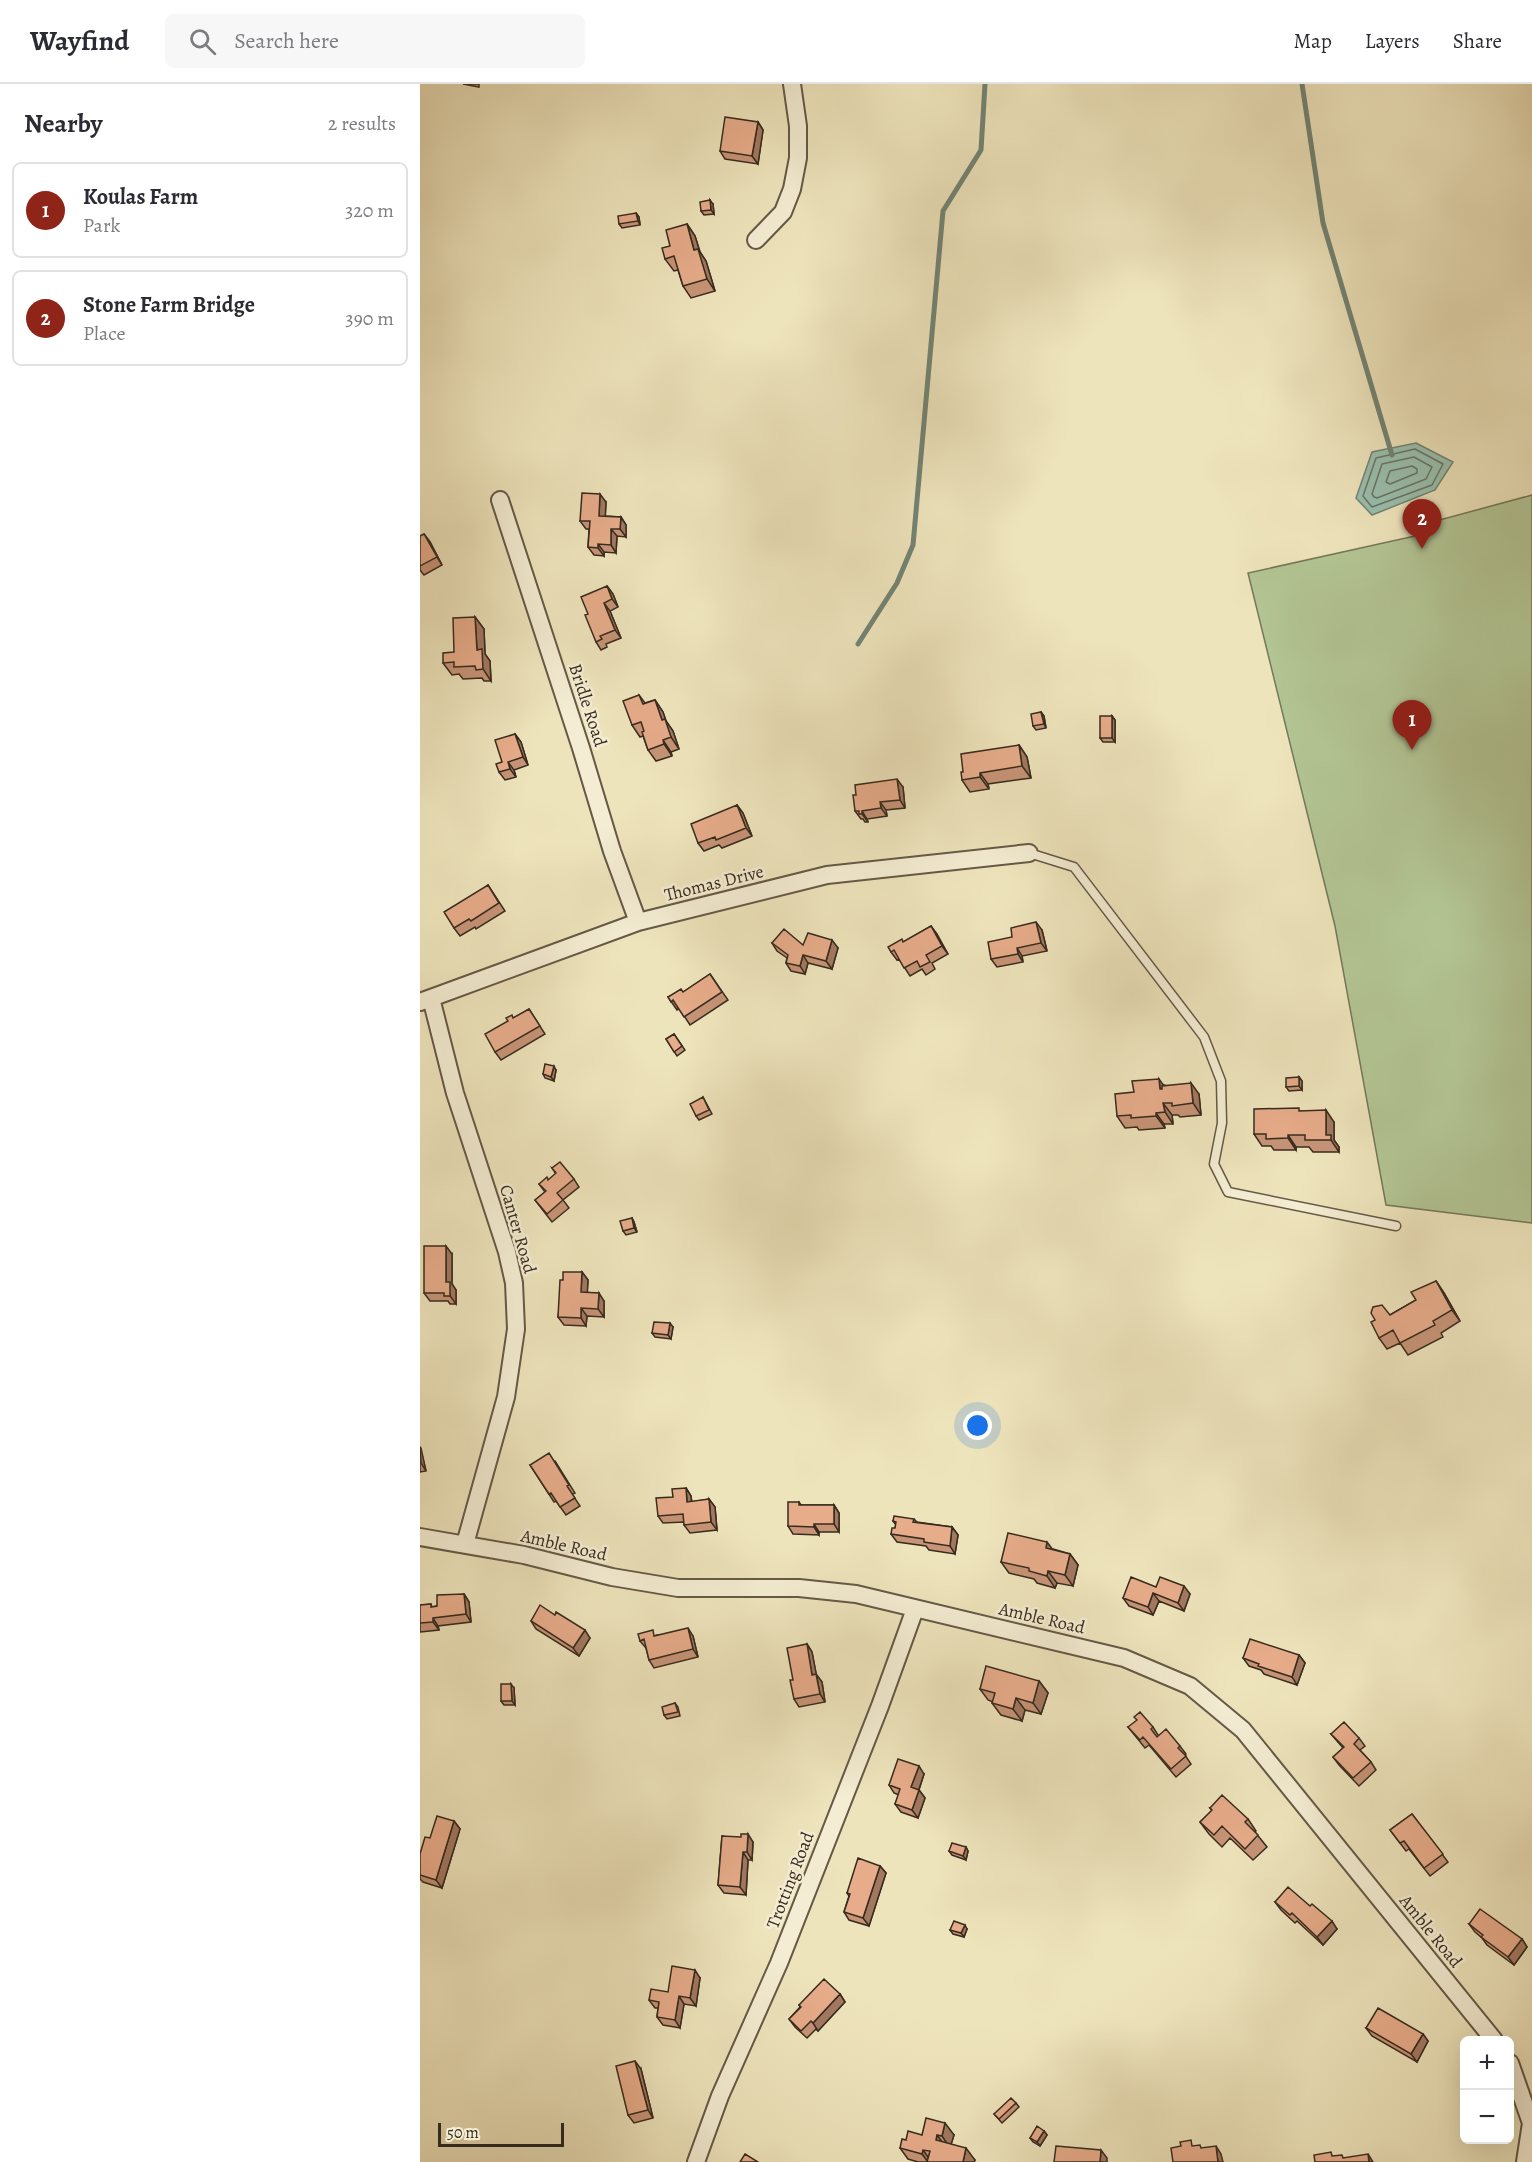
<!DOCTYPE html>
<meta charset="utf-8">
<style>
body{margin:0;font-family:Alegreya,serif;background:#f7f7f7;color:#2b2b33}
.controls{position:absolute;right:18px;bottom:18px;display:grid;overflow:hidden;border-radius:9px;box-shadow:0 6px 24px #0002}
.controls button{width:54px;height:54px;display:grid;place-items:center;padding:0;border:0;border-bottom:2px solid #e1e1e2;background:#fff;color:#2b2b33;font:30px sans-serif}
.scale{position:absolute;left:18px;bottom:15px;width:126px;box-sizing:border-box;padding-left:6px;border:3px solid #372b1e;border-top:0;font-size:16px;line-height:21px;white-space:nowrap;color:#372b1e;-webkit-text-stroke:4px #f4edd3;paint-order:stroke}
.you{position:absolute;left:558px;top:1342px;width:21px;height:21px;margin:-15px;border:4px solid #fff;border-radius:50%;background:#1a73e8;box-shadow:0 0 0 9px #1a73e833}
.badge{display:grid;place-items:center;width:39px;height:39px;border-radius:50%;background:#8f2418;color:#fff;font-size:20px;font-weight:700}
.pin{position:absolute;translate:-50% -50px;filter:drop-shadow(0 2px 3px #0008)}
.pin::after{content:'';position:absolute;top:32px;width:21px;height:18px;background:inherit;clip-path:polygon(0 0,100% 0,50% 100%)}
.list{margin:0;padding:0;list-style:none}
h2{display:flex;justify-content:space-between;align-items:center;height:78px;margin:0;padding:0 24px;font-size:26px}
h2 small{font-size:20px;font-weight:400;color:#7c7c81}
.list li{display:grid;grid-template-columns:39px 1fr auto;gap:18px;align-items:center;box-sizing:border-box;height:96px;margin:0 12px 12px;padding:0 12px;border:2px solid #e1e1e2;border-radius:9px}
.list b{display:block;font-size:22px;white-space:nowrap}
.list p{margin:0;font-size:20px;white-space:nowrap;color:#7c7c81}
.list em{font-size:20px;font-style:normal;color:#7c7c81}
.icon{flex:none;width:33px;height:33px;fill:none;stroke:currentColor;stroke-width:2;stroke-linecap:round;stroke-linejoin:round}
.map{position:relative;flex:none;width:1112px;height:2078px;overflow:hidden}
header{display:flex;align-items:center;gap:36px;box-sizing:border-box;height:84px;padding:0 30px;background:#fff;border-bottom:2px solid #e1e1e2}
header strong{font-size:28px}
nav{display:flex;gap:33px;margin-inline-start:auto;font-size:21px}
.search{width:420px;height:54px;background:#f7f7f7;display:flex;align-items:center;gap:15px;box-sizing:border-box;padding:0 21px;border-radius:9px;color:#7c7c81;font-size:22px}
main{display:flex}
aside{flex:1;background:#fff}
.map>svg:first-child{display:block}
.green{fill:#b3c594;stroke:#757859;stroke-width:1.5}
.water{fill:#99bfae;stroke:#728474;stroke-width:1.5}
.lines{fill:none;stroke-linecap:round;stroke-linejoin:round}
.shore{stroke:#687566;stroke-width:1.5}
.stream{stroke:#728474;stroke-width:5}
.service-casing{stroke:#655946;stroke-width:11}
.minor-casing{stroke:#655946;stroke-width:20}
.service{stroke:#f4edd3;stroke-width:8}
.minor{stroke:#f4edd3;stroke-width:16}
.wall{fill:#c79477;stroke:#372b1e;stroke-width:1.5}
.shaded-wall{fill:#a27861;stroke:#372b1e;stroke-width:1.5}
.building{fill:#e7ac8a;stroke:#372b1e;stroke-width:1.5}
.labels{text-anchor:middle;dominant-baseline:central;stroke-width:5;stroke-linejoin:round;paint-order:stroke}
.street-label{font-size:18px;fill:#372b1e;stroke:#f4edd3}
</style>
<header>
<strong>Wayfind</strong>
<div class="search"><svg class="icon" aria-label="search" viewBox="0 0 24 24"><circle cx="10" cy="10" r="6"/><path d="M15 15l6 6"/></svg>Search here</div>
<nav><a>Map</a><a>Layers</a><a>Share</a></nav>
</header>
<main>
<aside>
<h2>Nearby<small>2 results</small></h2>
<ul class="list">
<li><span class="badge">1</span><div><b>Koulas Farm</b><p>Park</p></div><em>320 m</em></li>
<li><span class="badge">2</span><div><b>Stone Farm Bridge</b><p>Place</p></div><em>390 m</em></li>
</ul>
</aside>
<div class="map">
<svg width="1112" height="2078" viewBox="0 0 1112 2078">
<rect width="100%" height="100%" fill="#eee4bc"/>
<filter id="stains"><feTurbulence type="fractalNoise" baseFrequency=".00333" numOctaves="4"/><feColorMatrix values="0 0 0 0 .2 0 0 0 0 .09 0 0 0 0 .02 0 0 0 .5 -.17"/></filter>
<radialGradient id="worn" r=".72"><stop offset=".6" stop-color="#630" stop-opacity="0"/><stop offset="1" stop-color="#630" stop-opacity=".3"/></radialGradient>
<path class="green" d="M 1112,411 L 1112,1139 L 966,1121 L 915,842 L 828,489 L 1004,450 L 1001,441 Z"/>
<path class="water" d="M 996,359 L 1033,378 L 1015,406 L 952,431 L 936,414 L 952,368 Z"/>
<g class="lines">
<path class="shore" d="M 995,365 L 1023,380 L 1012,401 L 952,423 L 943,412 L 956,374 Z
M 994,373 L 1012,383 L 1006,395 L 957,414 L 954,413 L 952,410 L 962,380 Z
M 992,382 L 997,385 L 997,389 L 970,400 L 966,398 L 970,387 Z"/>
<path class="stream" d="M 882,0 L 903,139 L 972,371
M 438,560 L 477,499 L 493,461 L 523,127 L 561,66 L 565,0"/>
<g class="service-casing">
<path id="service" d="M 609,769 L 654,783 L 784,953 L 801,997 L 802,1039 L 794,1080 L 808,1108 L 976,1142"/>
</g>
<g class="minor-casing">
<path id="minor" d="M 336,156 L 363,128 L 372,105 L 378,74 L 378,42 L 372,0
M 80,416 L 161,664 L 192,767 L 218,838
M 11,914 L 35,1009 L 87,1168 L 94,1199 L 96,1245 L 86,1313 L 45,1460
M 0,918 L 218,838 L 407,791 L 609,769
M 0,1453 L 104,1471 L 192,1493 L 258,1504 L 379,1504 L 436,1510 L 704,1574 L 770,1602 L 823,1646 L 1074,1956
M 1090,1979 L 1111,2039 L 1105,2078
M 276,2078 L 300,2012 L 359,1879 L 460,1622 L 495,1525"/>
</g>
<use href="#service" class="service"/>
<use href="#minor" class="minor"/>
</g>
<path class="wall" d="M 43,0 L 59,0 L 59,3 Z
M 338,38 L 343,46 L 338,80 L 305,75 L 300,67 Z
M 293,120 L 294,130 L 284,131 L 281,127 Z
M 216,129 L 219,133 L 220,141 L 202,144 L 199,140 Z
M 267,140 L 275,152 L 280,168 L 286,177 L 295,207 L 271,214 L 263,202 L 258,186 L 254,187 L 245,175 L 250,162 Z
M 186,418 L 185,432 L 201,433 L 206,441 L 206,453 L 197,452 L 196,469 L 184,468 L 184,472 L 174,471 L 168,463 L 169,445 L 166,445 L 160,437 Z
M 4,450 L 10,458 L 22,481 L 4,491 L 0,486 L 0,452 Z
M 187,502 L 193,510 L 198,523 L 190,527 L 201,554 L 186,560 L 187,563 L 181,566 L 176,558 L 168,530 Z
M 55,533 L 64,545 L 65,570 L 70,577 L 71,597 L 64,597 L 62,594 L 43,595 L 39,590 L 32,591 L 23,579 L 34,568 Z
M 219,611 L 225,619 L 235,616 L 243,628 L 246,637 L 253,647 L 259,665 L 251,668 L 252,672 L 236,677 L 228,666 L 223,652 L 220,653 L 212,641 Z
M 621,628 L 624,632 L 626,644 L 616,646 L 613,642 Z
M 692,632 L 695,636 L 695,658 L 683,658 L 680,654 Z
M 95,650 L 101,658 L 108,681 L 94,686 L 96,693 L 85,696 L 79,688 L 82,678 Z
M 599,661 L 607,673 L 611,694 L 568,700 L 569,705 L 550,708 L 542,696 L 543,688 Z
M 483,703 L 485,724 L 466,726 L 467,732 L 447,735 L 448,738 L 445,738 L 443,735 L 441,735 L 435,727 Z
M 317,721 L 323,729 L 332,752 L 302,764 L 299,761 L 284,767 L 278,759 Z
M 68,801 L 85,827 L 56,845 L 55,843 L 40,852 L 34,844 Z
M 511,842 L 528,870 L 512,879 L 515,885 L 506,891 L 502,885 L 490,892 L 479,875 L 477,876 L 471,868 L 483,858 Z
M 622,846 L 627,867 L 602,872 L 603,878 L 577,883 L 571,875 L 592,853 Z
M 352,859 L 383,861 L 418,864 L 412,885 L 388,879 L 385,890 L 371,887 L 366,879 L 367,874 L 357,867 Z
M 290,890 L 308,916 L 270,941 L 259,924 L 257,926 L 248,913 L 263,908 Z
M 109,925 L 125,950 L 81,976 L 75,968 L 94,934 Z
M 254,950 L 265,966 L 257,972 L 246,955 Z
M 136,986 L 134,997 L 125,994 L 123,990 Z
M 879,993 L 882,997 L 882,1006 L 869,1007 L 866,1003 Z
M 744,1001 L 779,1010 L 781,1031 L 760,1033 L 758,1031 L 752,1031 L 753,1040 L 744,1040 L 745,1044 L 719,1046 L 717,1043 L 705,1044 L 697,1032 L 714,1008 Z
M 283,1013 L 292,1030 L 279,1036 L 276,1032 Z
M 881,1027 L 914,1038 L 914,1056 L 919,1063 L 919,1068 L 893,1068 L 889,1063 L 876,1063 L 876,1066 L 854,1066 L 851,1062 L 842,1062 L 834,1050 Z
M 132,1084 L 154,1095 L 159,1103 L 143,1116 L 149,1124 L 132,1138 L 115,1116 L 125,1108 L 119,1100 L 128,1096 L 136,1090 Z
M 212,1134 L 214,1138 L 217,1148 L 206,1151 L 203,1147 Z
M 32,1170 L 32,1200 L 36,1206 L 36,1220 L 30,1220 L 28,1217 L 10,1217 L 4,1209 Z
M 162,1188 L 168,1196 L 167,1208 L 184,1217 L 184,1233 L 167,1232 L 166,1242 L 144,1241 L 138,1233 L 143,1196 Z
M 1016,1197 L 1024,1209 L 1040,1237 L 1021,1249 L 1023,1253 L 988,1271 L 980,1259 L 967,1265 L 959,1254 L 955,1236 L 970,1231 L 996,1216 Z
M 253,1243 L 251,1255 L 235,1253 L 232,1249 Z
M 0,1363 L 6,1387 L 0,1388 Z
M 135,1377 L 155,1409 L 152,1410 L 160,1422 L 146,1431 L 136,1417 L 134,1418 L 110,1381 Z
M 266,1404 L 271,1412 L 272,1418 L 289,1415 L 295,1423 L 297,1446 L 270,1449 L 264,1441 L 264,1438 L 243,1439 L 238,1432 L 253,1413 Z
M 379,1418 L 381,1421 L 414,1421 L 419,1429 L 419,1448 L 399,1448 L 399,1451 L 373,1450 L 368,1442 Z
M 494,1435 L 497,1438 L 532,1443 L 538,1451 L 535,1470 L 509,1466 L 506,1462 L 477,1458 L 471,1450 L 475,1444 L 476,1441 L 473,1437 Z
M 633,1465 L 650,1470 L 658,1481 L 653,1502 L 637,1499 L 635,1504 L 617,1499 L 614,1495 L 589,1489 L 581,1478 Z
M 736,1503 L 770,1510 L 764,1527 L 739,1517 L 733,1531 L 709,1522 L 703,1514 Z
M 44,1510 L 49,1518 L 51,1538 L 18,1542 L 19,1546 L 0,1548 L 0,1521 L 11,1520 L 12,1523 L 17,1522 Z
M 135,1531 L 170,1554 L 159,1572 L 116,1545 L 111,1537 Z
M 237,1551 L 273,1552 L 278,1573 L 234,1584 L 229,1576 L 226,1564 L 220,1557 Z
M 387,1560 L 392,1568 L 396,1590 L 402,1598 L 405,1618 L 379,1623 L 374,1615 L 373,1596 Z
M 879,1571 L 885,1579 L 877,1601 L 844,1590 L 841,1586 L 829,1582 L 823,1574 Z
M 619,1597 L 628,1609 L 621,1630 L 605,1626 L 602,1637 L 581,1631 L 572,1619 L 573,1618 L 568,1616 L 560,1605 Z
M 94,1604 L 95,1621 L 84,1621 L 81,1617 Z
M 255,1619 L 258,1623 L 260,1632 L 247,1635 L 244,1631 Z
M 708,1643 L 733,1643 L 738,1651 L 760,1662 L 766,1670 L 765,1671 L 771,1680 L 756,1693 L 729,1661 L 725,1664 Z
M 911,1650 L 939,1654 L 945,1662 L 940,1666 L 951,1678 L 956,1686 L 939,1702 L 919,1681 L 913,1673 L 923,1664 Z
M 504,1690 L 499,1706 L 505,1714 L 498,1734 L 481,1728 L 475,1720 L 479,1711 L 474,1709 L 469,1701 Z
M 790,1724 L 828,1735 L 836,1747 L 835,1748 L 847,1763 L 833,1776 L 810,1754 L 802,1763 L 789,1750 L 780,1738 L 792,1727 Z
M 992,1730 L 1028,1778 L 1010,1792 L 989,1765 L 986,1767 L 970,1746 Z
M 34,1737 L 40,1745 L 22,1804 L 3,1798 L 0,1795 L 0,1770 L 10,1754 Z
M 302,1752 L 333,1758 L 332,1776 L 328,1776 L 326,1811 L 304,1809 L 298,1801 Z
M 546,1763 L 548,1767 L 546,1776 L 532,1771 L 529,1767 Z
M 460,1782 L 466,1789 L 449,1842 L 429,1836 L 424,1828 L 429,1812 L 427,1809 Z
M 855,1818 L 890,1822 L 917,1845 L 903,1861 L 877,1837 L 875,1839 L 861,1826 Z
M 1049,1840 L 1102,1855 L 1107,1863 L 1094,1881 L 1067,1861 L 1062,1854 L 1055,1848 Z
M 547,1845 L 544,1853 L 533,1850 L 530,1846 Z
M 280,1894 L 276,1922 L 264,1920 L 260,1944 L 243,1941 L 237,1933 L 238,1924 L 235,1924 L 229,1916 Z
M 420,1910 L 425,1918 L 398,1947 L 396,1945 L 387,1954 L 375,1943 L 369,1935 L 380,1923 L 379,1921 Z
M 946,1944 L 1003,1950 L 1008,1957 L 997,1978 L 952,1952 Z
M 221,1985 L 233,2034 L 214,2039 L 208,2031 Z
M 596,2019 L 599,2023 L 582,2039 L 574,2030 Z
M 624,2047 L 627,2051 L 620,2062 L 613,2058 L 610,2054 Z
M 502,2051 L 534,2051 L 531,2060 L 555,2076 L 554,2078 L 498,2078 L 488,2075 L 480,2064 L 486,2056 Z"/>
<path class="shaded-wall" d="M 338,38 L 343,46 L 338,80 L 332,72 Z
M 290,116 L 293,120 L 294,130 L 291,126 Z
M 216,129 L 219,133 L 220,141 L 218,137 Z
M 267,140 L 275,152 L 280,168 L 286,177 L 295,207 L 287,195 L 274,166 Z
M 180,410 L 186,418 L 185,440 L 179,432 Z
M 201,433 L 206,441 L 206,453 L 200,445 Z
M 191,445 L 197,452 L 196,469 L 191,461 Z
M 4,450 L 10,458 L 22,481 L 17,473 Z
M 178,460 L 184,468 L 184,472 L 178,464 Z
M 187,502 L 193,510 L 198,523 L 192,515 Z
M 184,519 L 190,527 L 201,554 L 195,546 Z
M 55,533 L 64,545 L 65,570 L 70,577 L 71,597 L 63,585 L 57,566 Z
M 235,616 L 243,628 L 246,637 L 253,647 L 259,665 L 251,653 L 242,636 Z
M 621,628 L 624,632 L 626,644 L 624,640 Z
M 692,632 L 695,636 L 695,658 L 692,654 Z
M 95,650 L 101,658 L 108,681 L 103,673 Z
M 243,656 L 251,668 L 252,672 L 244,660 Z
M 599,661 L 607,673 L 611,694 L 602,682 Z
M 88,678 L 94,686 L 96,693 L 90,685 Z
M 560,689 L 568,700 L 569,705 L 560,693 Z
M 477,695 L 483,703 L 485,724 L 480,716 Z
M 460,718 L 466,726 L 467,732 L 461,724 Z
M 317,721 L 323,729 L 332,752 L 326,744 Z
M 442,727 L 447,735 L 448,738 L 442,730 Z
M 616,838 L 622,846 L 627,867 L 621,859 Z
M 511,842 L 517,850 L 528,870 L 522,862 Z
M 412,856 L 418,864 L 412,885 L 406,877 Z
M 597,864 L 602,872 L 603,878 L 598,870 Z
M 383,871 L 388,879 L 385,890 L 380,882 Z
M 134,982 L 136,986 L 134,997 L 131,993 Z
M 879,993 L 882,997 L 882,1006 L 879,1002 Z
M 739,995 L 747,1006 L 740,1005 Z
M 771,999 L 779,1010 L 781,1031 L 773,1019 Z
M 743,1019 L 752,1031 L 753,1040 L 745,1028 Z
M 906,1026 L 914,1038 L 914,1056 L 919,1063 L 919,1068 L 911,1056 L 906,1051 Z
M 736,1029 L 744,1040 L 745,1044 L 736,1032 Z
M 868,1051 L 876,1063 L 876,1066 L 868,1054 Z
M 212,1134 L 214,1138 L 217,1148 L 214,1144 Z
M 26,1162 L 32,1170 L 32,1200 L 36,1206 L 36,1220 L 30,1212 L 26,1198 Z
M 162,1188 L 168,1196 L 167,1216 L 161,1208 Z
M 1016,1197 L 1024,1209 L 1040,1237 L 1032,1226 Z
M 179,1209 L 184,1217 L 184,1233 L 178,1225 Z
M 161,1224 L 167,1232 L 166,1242 L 161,1234 Z
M 250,1239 L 253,1243 L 251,1255 L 248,1251 Z
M 0,1363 L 1,1364 L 6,1387 L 1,1379 Z
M 266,1404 L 271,1412 L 272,1426 L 267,1418 Z
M 289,1415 L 295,1423 L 297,1446 L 291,1438 Z
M 414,1421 L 419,1429 L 419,1448 L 414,1440 Z
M 394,1440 L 399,1448 L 399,1451 L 394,1443 Z
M 532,1443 L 538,1451 L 535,1470 L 530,1462 Z
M 627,1458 L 636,1470 L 626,1464 Z
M 650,1470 L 658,1481 L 653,1502 L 645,1491 Z
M 628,1487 L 637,1499 L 635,1504 L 627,1492 Z
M 764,1502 L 770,1510 L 764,1527 L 758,1519 Z
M 733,1509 L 739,1517 L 733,1531 L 728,1523 Z
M 44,1510 L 49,1518 L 51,1538 L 46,1530 Z
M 13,1534 L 18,1542 L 19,1546 L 13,1538 Z
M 268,1544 L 273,1552 L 278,1573 L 273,1565 Z
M 165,1546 L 170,1554 L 159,1572 L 153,1564 Z
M 387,1560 L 392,1568 L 398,1599 L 392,1591 Z
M 879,1571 L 885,1579 L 877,1601 L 872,1593 Z
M 396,1590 L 402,1598 L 405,1618 L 400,1610 Z
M 619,1597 L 628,1609 L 621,1630 L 613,1619 Z
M 91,1600 L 94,1604 L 95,1621 L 92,1617 Z
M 596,1614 L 605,1626 L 602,1637 L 593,1625 Z
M 499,1682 L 504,1690 L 497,1711 L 491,1703 Z
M 499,1706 L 505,1714 L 498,1734 L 492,1726 Z
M 34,1737 L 40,1745 L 22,1804 L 16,1796 Z
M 328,1750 L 333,1758 L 332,1776 L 327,1768 Z
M 546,1763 L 548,1767 L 546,1776 L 543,1772 Z
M 323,1768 L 328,1776 L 326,1811 L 320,1803 Z
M 460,1782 L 466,1789 L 449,1842 L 443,1834 Z
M 912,1837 L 917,1845 L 903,1861 L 897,1853 Z
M 545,1841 L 547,1845 L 544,1853 L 541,1849 Z
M 1102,1855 L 1107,1863 L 1094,1881 L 1088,1873 Z
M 275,1886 L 280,1894 L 276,1922 L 270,1914 Z
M 420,1910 L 425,1918 L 398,1947 L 393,1939 Z
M 259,1912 L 264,1920 L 260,1944 L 255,1936 Z
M 1003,1950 L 1008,1957 L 997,1978 L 991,1970 Z
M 215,1977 L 221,1985 L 233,2034 L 228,2026 Z
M 525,2039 L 534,2051 L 530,2064 L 522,2052 Z
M 624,2047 L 627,2051 L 620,2062 L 617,2058 Z
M 517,2051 L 526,2063 L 516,2056 Z
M 796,2062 L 801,2070 L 803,2078 L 798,2078 Z
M 546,2064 L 555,2076 L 554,2078 L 543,2078 Z
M 503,2066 L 511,2077 L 508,2078 L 502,2070 Z
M 681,2066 L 687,2074 L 687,2078 L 680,2078 Z
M 948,2070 L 953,2078 L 949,2078 Z"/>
<path class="building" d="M 305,33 L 338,38 L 332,72 L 300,67 Z
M 290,116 L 291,126 L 281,127 L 280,118 Z
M 216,129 L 218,137 L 199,140 L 198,132 Z
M 267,140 L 274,166 L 278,165 L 287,195 L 263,202 L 254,172 L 245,175 L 242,164 L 250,162 L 246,146 Z
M 162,409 L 180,410 L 179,432 L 201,433 L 200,445 L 191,445 L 191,461 L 178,460 L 178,464 L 168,463 L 170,437 L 160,437 Z
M 4,450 L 17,473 L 0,482 L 0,452 Z
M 187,502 L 192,515 L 184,519 L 195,546 L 180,552 L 182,555 L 176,558 L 165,531 L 168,530 L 161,513 Z
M 55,533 L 57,566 L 62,565 L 63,585 L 56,586 L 55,582 L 34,583 L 34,578 L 23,579 L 23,569 L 34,568 L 33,534 Z
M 219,611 L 223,620 L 235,616 L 242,636 L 245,635 L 251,653 L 243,656 L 244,660 L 228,666 L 222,648 L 224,647 L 221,638 L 212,641 L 203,617 Z
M 621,628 L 624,640 L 613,642 L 611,630 Z
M 680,632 L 692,632 L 692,654 L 680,654 Z
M 95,650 L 103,673 L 88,678 L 90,685 L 79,688 L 76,680 L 82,678 L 75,656 Z
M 599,661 L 602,682 L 560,689 L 560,693 L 542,696 L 541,688 L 543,688 L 541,670 Z
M 477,695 L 480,716 L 460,718 L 461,724 L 442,727 L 442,730 L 439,730 L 439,727 L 435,727 L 433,711 L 436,711 L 435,701 Z
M 317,721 L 326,744 L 296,756 L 295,753 L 278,759 L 271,740 Z
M 68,801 L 79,819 L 51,837 L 49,835 L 34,844 L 24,828 Z
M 616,838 L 621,859 L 597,864 L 598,870 L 571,875 L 568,858 L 592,853 L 591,844 Z
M 511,842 L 522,862 L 506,871 L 510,878 L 500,883 L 497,877 L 484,884 L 474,866 L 471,868 L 468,863 L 482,855 L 483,858 Z
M 364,845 L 383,861 L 388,849 L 412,856 L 406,877 L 383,871 L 380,882 L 366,879 L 368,871 L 352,859 Z
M 290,890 L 302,908 L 264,933 L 253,916 L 251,918 L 248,913 L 261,905 L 263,908 Z
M 109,925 L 120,942 L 75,968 L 65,950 L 88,937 L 86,934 L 92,931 L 93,934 Z
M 254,950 L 262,962 L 254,968 L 246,955 Z
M 125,980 L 134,982 L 131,993 L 123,990 Z
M 879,993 L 879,1002 L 866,1003 L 866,994 Z
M 739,995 L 740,1005 L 742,1005 L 742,1002 L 771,999 L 773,1019 L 752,1022 L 752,1019 L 743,1019 L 745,1028 L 736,1029 L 736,1032 L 711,1034 L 711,1031 L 697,1032 L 695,1010 L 714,1008 L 712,997 Z
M 283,1013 L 289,1026 L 276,1032 L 270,1020 Z
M 879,1024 L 879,1027 L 906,1026 L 906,1051 L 911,1051 L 911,1056 L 885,1056 L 885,1051 L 868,1051 L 868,1054 L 846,1055 L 846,1050 L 834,1050 L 834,1025 Z
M 140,1078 L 154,1095 L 137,1109 L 143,1116 L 127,1130 L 115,1116 L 126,1107 L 119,1100 L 127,1093 L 128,1096 L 136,1089 L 132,1084 Z
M 212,1134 L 214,1144 L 203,1147 L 200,1137 Z
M 4,1162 L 26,1162 L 26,1198 L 30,1198 L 30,1212 L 24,1212 L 24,1209 L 4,1209 Z
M 143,1188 L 162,1188 L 161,1208 L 179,1209 L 178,1225 L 161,1224 L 161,1234 L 138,1233 L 140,1196 L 143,1196 Z
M 1016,1197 L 1032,1226 L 1013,1237 L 1015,1241 L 980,1259 L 973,1246 L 959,1254 L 951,1238 L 955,1236 L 951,1229 L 953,1223 L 962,1221 L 970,1231 L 996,1216 L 991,1208 Z
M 234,1238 L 250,1239 L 248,1251 L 232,1249 Z
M 129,1369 L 149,1401 L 147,1402 L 155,1414 L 140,1423 L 131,1409 L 129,1410 L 110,1381 Z
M 266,1404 L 267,1418 L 289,1415 L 291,1438 L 264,1441 L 263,1430 L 238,1432 L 236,1414 L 253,1413 L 252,1405 Z
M 368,1418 L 379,1418 L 379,1421 L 414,1421 L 414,1440 L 394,1440 L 394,1443 L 368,1442 Z
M 474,1432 L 494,1435 L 493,1438 L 532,1443 L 530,1462 L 504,1458 L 504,1455 L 471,1450 L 472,1444 L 475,1444 L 476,1438 L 473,1437 Z
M 588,1449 L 627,1458 L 626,1464 L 650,1470 L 645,1491 L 628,1487 L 627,1492 L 609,1487 L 609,1484 L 581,1478 Z
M 711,1493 L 736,1503 L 740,1493 L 764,1502 L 758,1519 L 733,1509 L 728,1523 L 703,1514 Z
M 44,1510 L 46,1530 L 13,1534 L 13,1538 L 0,1539 L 0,1521 L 11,1520 L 11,1523 L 17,1522 L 17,1511 Z
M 120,1521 L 135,1531 L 136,1528 L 165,1546 L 153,1564 L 111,1537 Z
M 268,1544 L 273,1565 L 229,1576 L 224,1555 L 220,1557 L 218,1550 L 233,1546 L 234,1552 Z
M 830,1555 L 879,1571 L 872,1593 L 838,1582 L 839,1580 L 823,1574 Z
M 387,1560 L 392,1591 L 396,1590 L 400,1610 L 374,1615 L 370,1596 L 373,1596 L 367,1564 Z
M 566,1582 L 619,1597 L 613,1619 L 596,1614 L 593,1625 L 572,1619 L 575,1609 L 560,1605 Z
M 81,1600 L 91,1600 L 92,1617 L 81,1617 Z
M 255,1619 L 258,1628 L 244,1631 L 242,1623 Z
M 720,1628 L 733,1643 L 731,1645 L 737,1653 L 746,1645 L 760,1662 L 758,1664 L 766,1672 L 751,1685 L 723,1653 L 720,1656 L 708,1643 L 717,1636 L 714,1633 Z
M 924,1638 L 939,1654 L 934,1660 L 951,1678 L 933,1694 L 913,1673 L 924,1663 L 911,1650 Z
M 478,1675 L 499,1682 L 491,1703 L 499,1706 L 492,1726 L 475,1720 L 480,1705 L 469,1701 Z
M 802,1711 L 828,1735 L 825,1738 L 838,1751 L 825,1765 L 802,1742 L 794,1751 L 780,1738 L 792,1726 L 790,1724 Z
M 992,1730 L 1023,1770 L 1004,1784 L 984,1757 L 980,1759 L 970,1746 Z
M 17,1732 L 34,1737 L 16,1796 L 0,1791 L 0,1770 L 5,1753 L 10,1754 Z
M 321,1750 L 328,1750 L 327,1768 L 323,1768 L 320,1803 L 298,1801 L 302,1752 L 321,1753 Z
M 532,1759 L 546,1763 L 543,1772 L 529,1767 Z
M 438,1774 L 460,1782 L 443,1834 L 424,1828 L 430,1810 L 427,1809 Z
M 868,1803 L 890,1822 L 892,1820 L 912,1837 L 897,1853 L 872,1829 L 870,1831 L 855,1818 Z
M 1060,1825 L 1102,1855 L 1088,1873 L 1061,1853 L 1063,1851 L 1049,1840 Z
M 534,1837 L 545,1841 L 541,1849 L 530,1846 Z
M 252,1882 L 275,1886 L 270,1914 L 259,1912 L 255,1936 L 237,1933 L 239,1918 L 229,1916 L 231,1905 L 248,1908 Z
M 404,1895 L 420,1910 L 393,1939 L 391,1937 L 381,1947 L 369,1935 L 381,1923 L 379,1921 Z
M 958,1924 L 1003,1950 L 991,1970 L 946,1944 Z
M 215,1977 L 228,2026 L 208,2031 L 196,1982 Z
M 591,2014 L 596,2019 L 579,2035 L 574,2030 Z
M 506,2034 L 525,2039 L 522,2052 L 517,2051 L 516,2056 L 546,2064 L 543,2078 L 507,2078 L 510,2067 L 503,2066 L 502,2070 L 480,2064 L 482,2055 L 486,2056 L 488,2047 L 502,2051 Z
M 617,2042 L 624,2047 L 617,2058 L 610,2054 Z
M 771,2056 L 772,2062 L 780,2061 L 781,2064 L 796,2062 L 798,2078 L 753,2078 L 751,2064 L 761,2062 L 760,2058 Z
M 636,2062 L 681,2066 L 680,2078 L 634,2078 Z
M 911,2068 L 912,2072 L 922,2071 L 923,2074 L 948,2070 L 949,2078 L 895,2078 L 894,2071 Z
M 325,2070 L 338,2078 L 320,2078 Z"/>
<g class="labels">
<g class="street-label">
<text transform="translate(168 621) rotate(72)">Bridle Road</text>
<text transform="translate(294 799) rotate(-14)">Thomas Drive</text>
<text transform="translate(98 1145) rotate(74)">Canter Road</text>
<text transform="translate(144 1461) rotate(13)">Amble Road</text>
<text transform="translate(622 1534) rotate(13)">Amble Road</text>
<text transform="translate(370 1796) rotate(-69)">Trotting Road</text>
<text transform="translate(1011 1847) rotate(51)">Amble Road</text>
</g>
</g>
<rect width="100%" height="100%" filter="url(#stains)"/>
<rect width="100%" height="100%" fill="url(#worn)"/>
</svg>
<div class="controls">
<button>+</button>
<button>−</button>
</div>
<div class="scale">50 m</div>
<div class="you"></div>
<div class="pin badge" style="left:992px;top:666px">1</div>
<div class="pin badge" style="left:1002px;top:465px">2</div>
</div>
</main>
